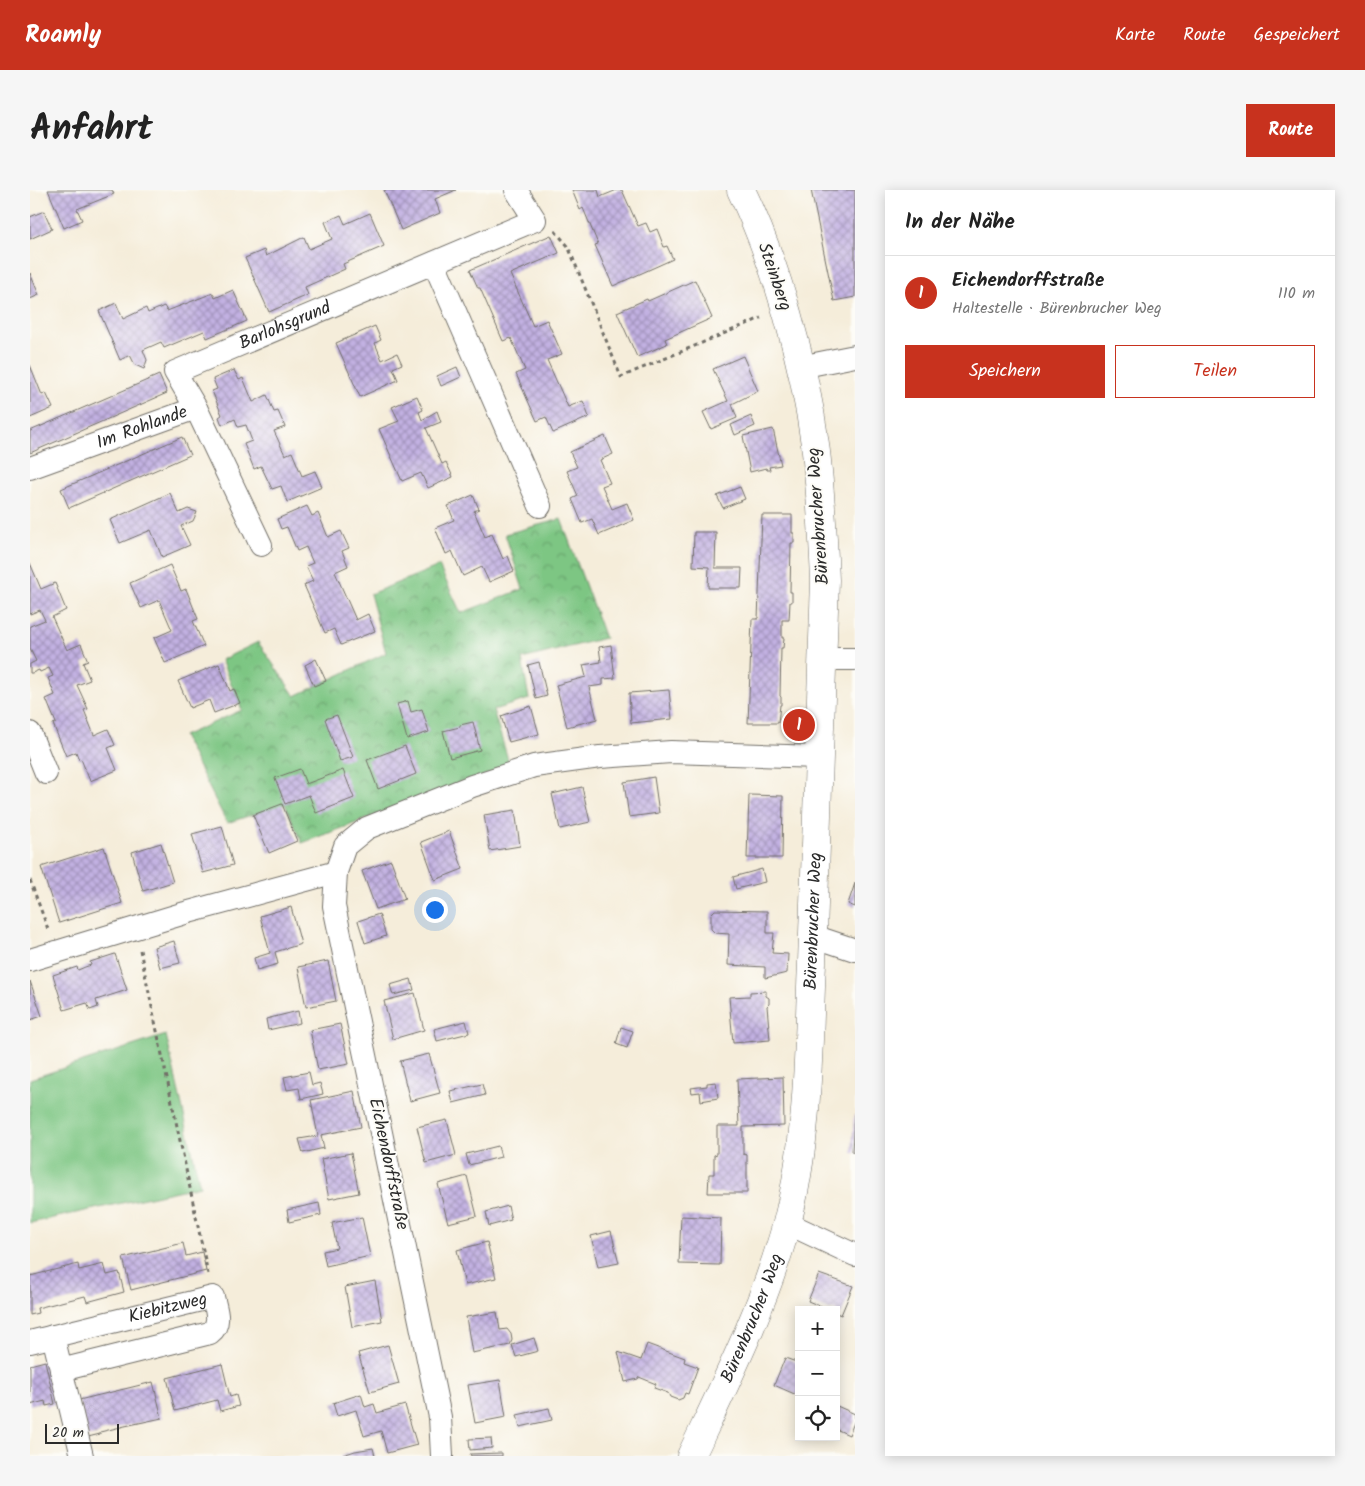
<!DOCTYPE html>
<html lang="de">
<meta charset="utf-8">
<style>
body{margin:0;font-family:Kalam,sans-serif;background:#f6f6f6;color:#222}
.controls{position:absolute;right:15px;bottom:15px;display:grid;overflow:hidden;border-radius:0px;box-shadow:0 2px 12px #0003}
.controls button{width:45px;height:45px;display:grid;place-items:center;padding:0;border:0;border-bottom:1px solid #e0e0e0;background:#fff;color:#222;font:25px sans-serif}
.scale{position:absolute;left:15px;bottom:12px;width:74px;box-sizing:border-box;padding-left:5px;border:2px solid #2b2b2b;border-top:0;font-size:14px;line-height:18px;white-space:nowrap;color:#2b2b2b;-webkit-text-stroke:4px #fdfcf7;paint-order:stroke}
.you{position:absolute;left:404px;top:719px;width:18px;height:18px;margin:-12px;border:4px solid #fff;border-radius:50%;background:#1a73e8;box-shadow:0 0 0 8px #1a73e833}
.badge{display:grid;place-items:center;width:32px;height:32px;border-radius:50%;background:#c8321e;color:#fff;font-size:16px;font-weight:700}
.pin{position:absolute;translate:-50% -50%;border:2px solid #fff;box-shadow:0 1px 5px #0006}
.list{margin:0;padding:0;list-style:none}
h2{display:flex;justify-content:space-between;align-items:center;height:65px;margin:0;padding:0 20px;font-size:21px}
h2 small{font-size:16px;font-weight:400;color:#767676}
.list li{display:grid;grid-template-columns:32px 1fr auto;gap:15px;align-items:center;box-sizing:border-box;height:75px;padding:0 20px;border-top:1px solid #e0e0e0}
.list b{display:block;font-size:19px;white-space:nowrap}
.list p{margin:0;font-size:16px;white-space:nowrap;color:#767676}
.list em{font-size:16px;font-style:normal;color:#767676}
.actions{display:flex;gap:10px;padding:15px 20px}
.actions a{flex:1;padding:11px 0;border:1px solid #c8321e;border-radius:0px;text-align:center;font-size:18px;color:#c8321e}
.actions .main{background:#c8321e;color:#fff}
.icon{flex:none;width:28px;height:28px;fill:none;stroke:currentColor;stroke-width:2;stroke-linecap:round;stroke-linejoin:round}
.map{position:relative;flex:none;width:825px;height:1266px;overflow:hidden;border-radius:0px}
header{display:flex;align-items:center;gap:30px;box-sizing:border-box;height:70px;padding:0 25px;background:#c8321e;color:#fff}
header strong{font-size:24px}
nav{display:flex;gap:28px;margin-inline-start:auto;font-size:18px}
.intro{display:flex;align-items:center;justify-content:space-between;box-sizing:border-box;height:120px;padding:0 30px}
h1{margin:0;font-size:35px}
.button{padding:12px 22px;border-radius:0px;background:#c8321e;color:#fff;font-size:18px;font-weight:700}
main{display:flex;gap:30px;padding:0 30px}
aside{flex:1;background:#fff;border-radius:0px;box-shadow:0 2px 12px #0003}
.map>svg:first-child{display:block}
.green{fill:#7dc683;stroke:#547857}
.park{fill:url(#park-crowns);stroke:#547857}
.building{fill:url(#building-cross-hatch)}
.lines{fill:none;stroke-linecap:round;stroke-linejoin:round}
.minor-casing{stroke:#726f68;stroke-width:24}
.tertiary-casing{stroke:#726f68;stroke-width:29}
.path{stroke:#726f68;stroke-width:3;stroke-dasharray:4 4;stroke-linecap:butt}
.minor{stroke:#fff;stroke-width:22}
.tertiary{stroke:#fff;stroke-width:28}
.labels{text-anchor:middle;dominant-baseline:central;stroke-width:4;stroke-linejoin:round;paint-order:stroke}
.street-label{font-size:18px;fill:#2b2b2b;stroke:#fdfcf7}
</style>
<header>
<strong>Roamly</strong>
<nav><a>Karte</a><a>Route</a><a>Gespeichert</a></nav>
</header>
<div class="intro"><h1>Anfahrt</h1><a class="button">Route</a></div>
<main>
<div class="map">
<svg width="825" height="1266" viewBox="0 0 825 1266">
<defs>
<pattern id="park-crowns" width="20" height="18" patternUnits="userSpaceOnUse" patternTransform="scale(1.25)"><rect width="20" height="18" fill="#7dc683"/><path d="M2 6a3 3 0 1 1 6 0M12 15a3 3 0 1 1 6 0" fill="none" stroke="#67a16b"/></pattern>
<pattern id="building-cross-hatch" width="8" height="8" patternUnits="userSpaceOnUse" patternTransform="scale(1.25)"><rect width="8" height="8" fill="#c2b1e2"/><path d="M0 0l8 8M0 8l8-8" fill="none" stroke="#9e90b7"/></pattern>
</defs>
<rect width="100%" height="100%" fill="#fdfcf7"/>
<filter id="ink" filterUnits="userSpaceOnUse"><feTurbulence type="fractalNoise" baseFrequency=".02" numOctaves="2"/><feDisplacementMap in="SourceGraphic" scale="10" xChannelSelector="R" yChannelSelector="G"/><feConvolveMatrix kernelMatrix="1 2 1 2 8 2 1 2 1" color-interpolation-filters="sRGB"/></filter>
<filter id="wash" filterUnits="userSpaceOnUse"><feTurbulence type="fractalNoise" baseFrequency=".0096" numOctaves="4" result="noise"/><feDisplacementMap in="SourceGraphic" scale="20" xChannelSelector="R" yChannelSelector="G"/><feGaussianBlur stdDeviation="1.12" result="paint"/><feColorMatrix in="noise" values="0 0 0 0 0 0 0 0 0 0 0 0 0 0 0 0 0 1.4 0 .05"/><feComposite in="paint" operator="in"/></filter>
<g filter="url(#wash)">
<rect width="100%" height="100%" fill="#f5edda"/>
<path class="green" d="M 136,845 L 170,996 L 0,1033 L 0,889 Z"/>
<path class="park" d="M 531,329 L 575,448 L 492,469 L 499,509 L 463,520 L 480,576 L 272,653 L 255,614 L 197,633 L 153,546 L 212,520 L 191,470 L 228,452 L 265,506 L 356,463 L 340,404 L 409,376 L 431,423 L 493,399 L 475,344 Z"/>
<g id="blocks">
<path class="building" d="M 18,0 L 82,0 L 84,4 L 47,19 L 52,30 L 34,38 Z
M 354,0 L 426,0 L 405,9 L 410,23 L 371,40 Z
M 542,0 L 568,0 L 570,7 L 587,0 L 592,0 L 608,36 L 616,33 L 620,42 L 627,39 L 634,57 L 637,56 L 643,69 L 583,96 L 565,55 L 568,54 L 553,18 L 550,20 Z
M 781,0 L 825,0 L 825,107 L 804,111 Z
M 14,21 L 22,39 L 0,49 L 0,27 Z
M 340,23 L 354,56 L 313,74 L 315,79 L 275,97 L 278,105 L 239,122 L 215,68 L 234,60 L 236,66 L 274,47 L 279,59 L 302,49 L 295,32 L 311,25 L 315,34 Z
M 521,45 L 529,63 L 480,84 L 503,136 L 517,130 L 532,164 L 517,170 L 538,217 L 553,211 L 559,227 L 523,243 L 516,227 L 507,231 L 486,184 L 495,180 L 481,148 L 473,151 L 450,98 L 448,98 L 440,80 Z
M 0,83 L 9,105 L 0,109 Z
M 665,90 L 682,128 L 635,149 L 637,154 L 607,167 L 587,122 L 617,109 L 618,111 Z
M 203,100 L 217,131 L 177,148 L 174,141 L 134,158 L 131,152 L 113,160 L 117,170 L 114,179 L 105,175 L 100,165 L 90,170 L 69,121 L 86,113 L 93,129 L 116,118 L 118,123 L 134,116 L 137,121 L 183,103 L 185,108 Z
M 345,136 L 351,150 L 345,153 L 352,170 L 367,163 L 372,174 L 363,178 L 368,190 L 330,207 L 306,153 Z
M 713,166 L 728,201 L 702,214 L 707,228 L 681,239 L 673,222 L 698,211 L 683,179 Z
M 0,175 L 12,205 L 16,203 L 23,218 L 0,228 Z
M 427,177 L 431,187 L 411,196 L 407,186 Z
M 204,180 L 209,190 L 213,188 L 223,212 L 237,205 L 244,222 L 248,221 L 255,237 L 244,241 L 255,265 L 262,262 L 272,286 L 285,281 L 292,297 L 257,312 L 251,296 L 242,299 L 231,276 L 224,279 L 214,254 L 222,251 L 216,235 L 208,237 L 205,229 L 192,235 L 189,227 L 192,225 L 182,201 L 187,199 L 183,189 Z
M 129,185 L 137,203 L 0,263 L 0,241 Z
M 387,206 L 393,220 L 389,222 L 392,230 L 407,221 L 411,232 L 396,238 L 412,274 L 416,272 L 423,287 L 398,298 L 391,283 L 372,291 L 349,239 L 369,231 L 362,217 Z
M 721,226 L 725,236 L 705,245 L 701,235 Z
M 743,239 L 751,275 L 739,277 L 740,280 L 737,280 L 736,278 L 720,282 L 713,246 Z
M 575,246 L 583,264 L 570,270 L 580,293 L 572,296 L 582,319 L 597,313 L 604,330 L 569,345 L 562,329 L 552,333 L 542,309 L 548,306 L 537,281 L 547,277 L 540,262 Z
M 152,247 L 160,265 L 39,318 L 31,299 Z
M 710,297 L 715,309 L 693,318 L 687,306 Z
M 140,303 L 149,323 L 158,319 L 167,322 L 163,331 L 151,336 L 160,355 L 132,367 L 121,340 L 90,353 L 80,330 Z
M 443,305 L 449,319 L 444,321 L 455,347 L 462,344 L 473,369 L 478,366 L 484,381 L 459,392 L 452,377 L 433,386 L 422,361 L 416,364 L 405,338 L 424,330 L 418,316 Z
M 277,316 L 282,326 L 288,323 L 298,347 L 311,341 L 319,358 L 312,361 L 318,376 L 305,382 L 326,430 L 338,424 L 345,441 L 311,455 L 304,439 L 295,443 L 274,395 L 283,391 L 276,376 L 283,373 L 276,357 L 267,361 L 257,337 L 251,339 L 247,329 Z
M 732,325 L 762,325 L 762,343 L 764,343 L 764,353 L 761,353 L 760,402 L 762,402 L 762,412 L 760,412 L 759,430 L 752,430 L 752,448 L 754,448 L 753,458 L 751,458 L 750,506 L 751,507 L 751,515 L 750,515 L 748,533 L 718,533 L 722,429 L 728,429 Z
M 664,342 L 686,342 L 685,378 L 712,378 L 711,398 L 678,398 L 679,377 L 663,376 Z
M 0,373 L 11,399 L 25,393 L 36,420 L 22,427 L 37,460 L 51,454 L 58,471 L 53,473 L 60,490 L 47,495 L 58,519 L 54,520 L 64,545 L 78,539 L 85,555 L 78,558 L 87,580 L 60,591 L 51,569 L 49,570 L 46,562 L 36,566 L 23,534 L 26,533 L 16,509 L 25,505 L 18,488 L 23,486 L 19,478 L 10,482 L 9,480 L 2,483 L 0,483 L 0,474 L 6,471 L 0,459 L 0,436 L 15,430 L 10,420 L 0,424 Z
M 140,375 L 151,401 L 156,399 L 168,429 L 163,431 L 174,456 L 135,473 L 124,448 L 142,440 L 129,410 L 111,418 L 100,393 Z
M 581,455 L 585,488 L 573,489 L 573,495 L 559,497 L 567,529 L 537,537 L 526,495 L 556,487 L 553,475 L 571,472 L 569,457 Z
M 286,469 L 296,491 L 284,496 L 275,475 Z
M 509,472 L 517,506 L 506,509 L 498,475 Z
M 189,474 L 200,501 L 204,499 L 210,513 L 184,523 L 179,510 L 160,518 L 148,491 Z
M 639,500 L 642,529 L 601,533 L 599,503 Z
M 378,511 L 381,522 L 392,519 L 399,542 L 377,549 L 367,514 Z
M 501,516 L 509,544 L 479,552 L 471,526 Z
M 307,525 L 323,567 L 310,571 L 295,529 Z
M 443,532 L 450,560 L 420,568 L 413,541 L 430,537 L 430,535 Z
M 375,556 L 386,584 L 348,599 L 337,570 Z
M 270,579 L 276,594 L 313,580 L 324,608 L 286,623 L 279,605 L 255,614 L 245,588 Z
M 624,587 L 629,623 L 599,627 L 594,592 Z
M 552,597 L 560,632 L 530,639 L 522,604 Z
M 719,605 L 753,606 L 752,668 L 717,668 Z
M 252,614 L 267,651 L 239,663 L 223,625 Z
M 485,620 L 490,656 L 460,661 L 454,625 Z
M 192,636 L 203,675 L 173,683 L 162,644 Z
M 419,641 L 433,679 L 405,690 L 391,652 Z
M 131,653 L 143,692 L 113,701 L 102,662 Z
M 74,657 L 92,713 L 29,733 L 11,677 Z
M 361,670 L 375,709 L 346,719 L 332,681 Z
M 732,679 L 735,692 L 706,699 L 703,687 Z
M 825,693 L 825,717 L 818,714 Z
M 261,717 L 271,754 L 245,762 L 248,774 L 227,780 L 224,768 L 240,763 L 230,726 Z
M 685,720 L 737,721 L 737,743 L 744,743 L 742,763 L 758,764 L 757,783 L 735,788 L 735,777 L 698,775 L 699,744 L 685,743 L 681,739 L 681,724 Z
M 349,724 L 356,746 L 335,753 L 328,731 Z
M 144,751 L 150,773 L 130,778 L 124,757 Z
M 85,764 L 97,800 L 66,810 L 68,817 L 60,820 L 57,813 L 34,820 L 23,785 L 47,777 L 48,780 L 55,777 L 61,775 L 60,772 Z
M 298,771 L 306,811 L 276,817 L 268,777 Z
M 381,789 L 384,800 L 363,805 L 360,795 Z
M 0,791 L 12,826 L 0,830 Z
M 736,801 L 736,806 L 739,808 L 739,814 L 737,816 L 740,850 L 703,853 L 699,807 L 720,806 L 720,802 Z
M 385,803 L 394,840 L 363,849 L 354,811 Z
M 268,821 L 270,833 L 238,840 L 236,829 Z
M 436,831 L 439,843 L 407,851 L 404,839 Z
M 310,834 L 319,874 L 288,880 L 280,840 Z
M 591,837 L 603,841 L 597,858 L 586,854 Z
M 399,864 L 410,903 L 380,911 L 370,871 Z
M 279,882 L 282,895 L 290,893 L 293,904 L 271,909 L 269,898 L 257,900 L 254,887 Z
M 753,887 L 754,936 L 713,937 L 713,964 L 717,965 L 717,1003 L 678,1003 L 679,984 L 684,984 L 684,965 L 687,964 L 687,936 L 709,936 L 707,889 Z
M 686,892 L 688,908 L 671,911 L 670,902 L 662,903 L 661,898 L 677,896 L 677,893 Z
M 452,894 L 455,905 L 423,913 L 420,901 Z
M 324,901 L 331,937 L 291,945 L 294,958 L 273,963 L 269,949 L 288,946 L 281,910 Z
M 824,925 L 825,925 L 825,963 L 822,962 Z
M 417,930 L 426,965 L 396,973 L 387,937 Z
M 468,956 L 471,967 L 439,975 L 436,964 Z
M 321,963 L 329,1003 L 299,1009 L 291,969 Z
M 437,986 L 447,1026 L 418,1033 L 408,994 Z
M 289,1013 L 291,1025 L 259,1032 L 257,1020 Z
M 478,1016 L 481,1030 L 459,1036 L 456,1022 Z
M 651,1026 L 691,1028 L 690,1075 L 649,1074 Z
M 332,1027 L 340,1066 L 296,1076 L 293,1061 L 307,1058 L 302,1033 Z
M 581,1041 L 589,1073 L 568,1077 L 561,1046 Z
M 457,1052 L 466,1088 L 435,1095 L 427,1060 Z
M 153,1053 L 156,1066 L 172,1062 L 176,1081 L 101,1100 L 93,1068 Z
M 48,1074 L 49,1080 L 74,1074 L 77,1085 L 89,1082 L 94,1102 L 57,1112 L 55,1106 L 7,1118 L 8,1123 L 0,1125 L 0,1086 Z
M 789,1084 L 823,1096 L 811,1125 L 806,1123 L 806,1120 L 799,1120 L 778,1111 Z
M 345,1091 L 352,1131 L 322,1137 L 315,1097 Z
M 467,1122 L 470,1140 L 477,1139 L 481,1144 L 482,1150 L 480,1155 L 442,1163 L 436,1127 Z
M 504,1148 L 508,1161 L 486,1167 L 482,1155 Z
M 617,1154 L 655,1168 L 654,1172 L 668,1177 L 658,1204 L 655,1203 L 653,1208 L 648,1210 L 640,1207 L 638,1203 L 624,1198 L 626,1194 L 609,1187 L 608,1189 L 595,1192 L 588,1162 L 611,1170 Z
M 358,1155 L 369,1194 L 340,1202 L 328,1163 Z
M 755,1168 L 769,1173 L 769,1206 L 744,1195 Z
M 15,1171 L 25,1214 L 16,1216 L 15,1211 L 0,1215 L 0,1175 Z
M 192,1174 L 200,1207 L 206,1205 L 209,1216 L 190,1221 L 187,1210 L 145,1221 L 137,1188 Z
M 470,1190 L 476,1227 L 445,1233 L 438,1195 Z
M 123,1192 L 132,1228 L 95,1236 L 70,1242 L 70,1244 L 58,1247 L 49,1210 Z
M 331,1204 L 335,1217 L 344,1214 L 347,1223 L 375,1215 L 387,1255 L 357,1263 L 351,1241 L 334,1246 L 326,1220 L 307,1226 L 303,1213 Z
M 807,1216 L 825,1224 L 825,1230 L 819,1245 L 808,1240 L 806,1243 Z
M 519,1218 L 522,1230 L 490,1237 L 487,1225 Z
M 461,1248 L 462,1258 L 440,1260 L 439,1249 Z
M 343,1258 L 345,1266 L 310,1266 L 325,1261 Z
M 472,1263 L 472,1266 L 441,1266 L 440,1264 Z"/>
</g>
</g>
<g filter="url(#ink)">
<use href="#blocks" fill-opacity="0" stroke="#726f68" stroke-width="1"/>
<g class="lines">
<g class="minor-casing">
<g id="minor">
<path d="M 404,73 L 510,316"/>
<path d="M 770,177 L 825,166"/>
<path id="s1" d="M 166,218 L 145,182 L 505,30 L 486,0"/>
<path id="s2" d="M 0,278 L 166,218 L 231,355"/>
<path d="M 792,469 L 825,469"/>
<path d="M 0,543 L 16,583"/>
<path d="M 783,746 L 825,760"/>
<path d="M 0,770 L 155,723 L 306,682"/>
<path d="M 757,1033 L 825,1065"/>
<path d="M 23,1146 L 52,1266"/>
<path id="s3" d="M 0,1152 L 183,1107 C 186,1120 192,1134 180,1143 L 31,1180"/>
<path d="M 412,1266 L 410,1227 L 304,716 L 306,682 L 315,656 L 337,638 L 442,596 L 504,576 L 570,567 L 641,562 L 788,567"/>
</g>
</g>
<g class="tertiary-casing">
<g id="tertiary">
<path id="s4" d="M 661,1266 C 697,1190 735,1114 757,1033 C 779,948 778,860 782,773 C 787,645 790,518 795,390 C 793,345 791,299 785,254 C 774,172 747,75 711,0"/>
</g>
</g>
<path class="path" d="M 525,41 L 538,56 L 591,187 L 731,128
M 0,690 L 19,742
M 110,760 L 178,1084"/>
<use href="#minor" class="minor"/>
<use href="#tertiary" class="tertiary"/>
</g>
</g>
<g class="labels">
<g class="street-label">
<text transform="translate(744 87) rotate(71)">Steinberg</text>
<text stroke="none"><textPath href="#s1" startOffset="161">Barlohsgrund</textPath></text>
<text stroke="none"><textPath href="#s2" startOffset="119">Im Rohlande</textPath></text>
<text transform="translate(789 326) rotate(-94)">Bürenbrucher Weg</text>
<text stroke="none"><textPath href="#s4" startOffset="556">Bürenbrucher Weg</textPath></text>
<text transform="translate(358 974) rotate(78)">Eichendorffstraße</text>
<text stroke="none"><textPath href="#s3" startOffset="142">Kiebitzweg</textPath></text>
<text stroke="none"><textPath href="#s4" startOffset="151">Bürenbrucher Weg</textPath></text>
</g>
</g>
</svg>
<div class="controls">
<button>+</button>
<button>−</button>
<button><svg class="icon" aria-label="locate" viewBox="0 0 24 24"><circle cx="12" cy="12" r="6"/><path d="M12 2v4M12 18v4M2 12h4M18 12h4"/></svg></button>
</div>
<div class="scale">20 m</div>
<div class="you"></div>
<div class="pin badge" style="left:769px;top:535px">1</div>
</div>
<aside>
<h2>In der Nähe<small></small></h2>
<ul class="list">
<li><span class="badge">1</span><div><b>Eichendorffstraße</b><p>Haltestelle · Bürenbrucher Weg</p></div><em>110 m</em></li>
</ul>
<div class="actions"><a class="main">Speichern</a><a>Teilen</a></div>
</aside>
</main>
